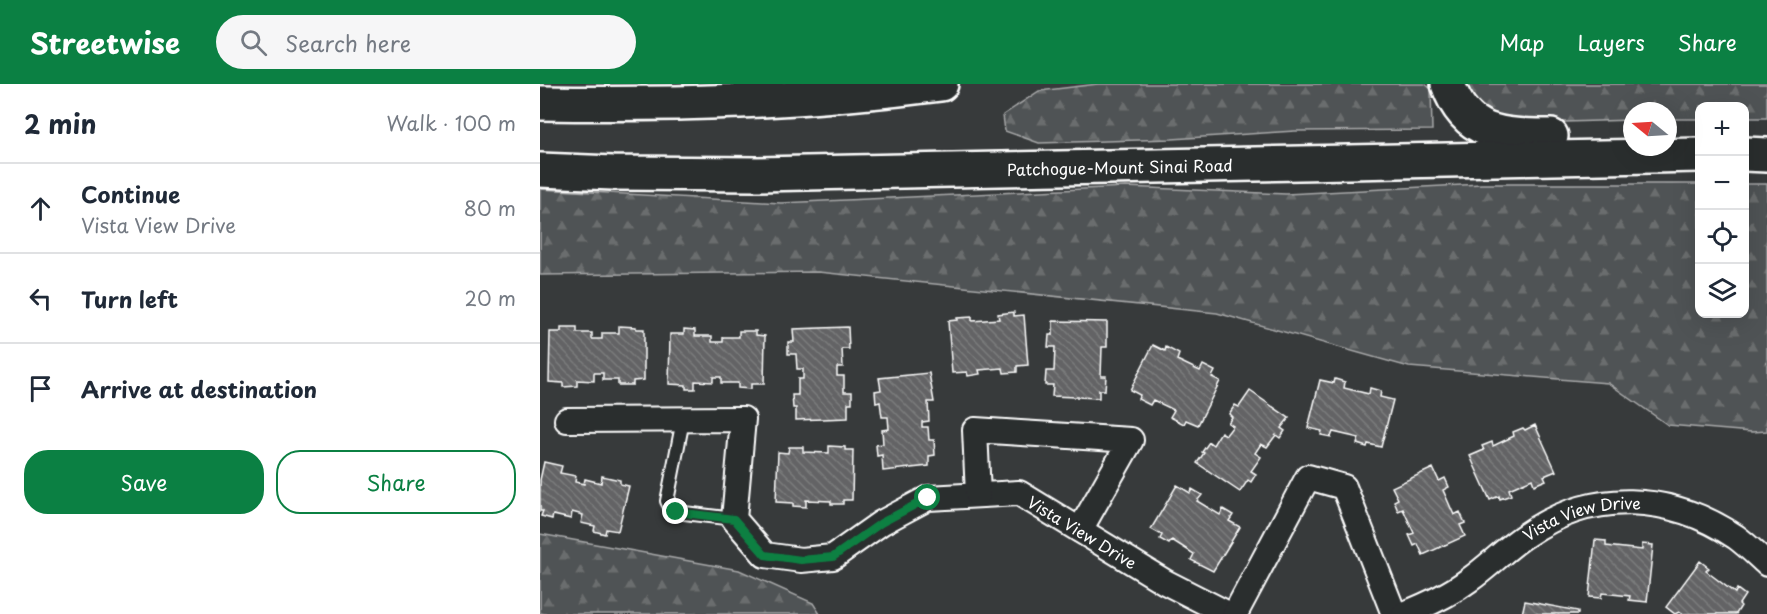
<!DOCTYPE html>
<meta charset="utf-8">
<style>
body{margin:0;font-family:"Playpen Sans",sans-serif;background:#f6f6f7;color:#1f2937}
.controls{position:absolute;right:18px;top:18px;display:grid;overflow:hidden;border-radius:12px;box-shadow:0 6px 24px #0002}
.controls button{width:54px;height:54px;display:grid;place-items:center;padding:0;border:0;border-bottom:2px solid #e0e1e3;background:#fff;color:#1f2937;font:30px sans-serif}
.compass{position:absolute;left:1083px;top:18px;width:54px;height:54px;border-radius:50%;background:#fff;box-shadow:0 6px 24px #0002;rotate:288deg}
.stop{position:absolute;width:18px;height:18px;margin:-14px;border:4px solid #0b8043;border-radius:50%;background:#fff}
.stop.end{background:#0b8043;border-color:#fff;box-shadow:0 2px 6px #0008}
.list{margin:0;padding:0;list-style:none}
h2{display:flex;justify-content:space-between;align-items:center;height:78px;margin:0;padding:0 24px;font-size:26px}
h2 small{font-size:20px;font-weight:400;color:#747a83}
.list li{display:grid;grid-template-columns:39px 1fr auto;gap:18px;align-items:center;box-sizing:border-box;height:90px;padding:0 24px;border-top:2px solid #e0e1e3}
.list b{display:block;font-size:22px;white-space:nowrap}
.list p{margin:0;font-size:20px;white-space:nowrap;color:#747a83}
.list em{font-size:20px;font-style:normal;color:#747a83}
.actions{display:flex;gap:12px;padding:18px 24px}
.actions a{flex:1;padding:14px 0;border:2px solid #0b8043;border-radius:24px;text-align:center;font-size:21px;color:#0b8043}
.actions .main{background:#0b8043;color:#fff}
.icon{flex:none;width:33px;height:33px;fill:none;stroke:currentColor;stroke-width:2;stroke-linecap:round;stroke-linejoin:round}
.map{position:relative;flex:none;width:1227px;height:530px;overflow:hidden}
header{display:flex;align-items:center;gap:36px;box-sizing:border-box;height:84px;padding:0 30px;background:#0b8043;color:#fff}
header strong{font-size:28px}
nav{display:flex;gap:33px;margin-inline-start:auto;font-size:21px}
.search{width:420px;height:54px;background:#f6f6f7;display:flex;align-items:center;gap:15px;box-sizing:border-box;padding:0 21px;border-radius:33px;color:#747a83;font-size:22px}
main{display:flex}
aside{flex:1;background:#fff}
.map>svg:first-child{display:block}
.forest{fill:url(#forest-firs);stroke:#a8a9aa;stroke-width:1.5}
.building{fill:url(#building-back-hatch);stroke:#fff;stroke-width:1.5}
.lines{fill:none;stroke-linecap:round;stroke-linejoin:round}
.lane-casing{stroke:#fff;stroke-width:16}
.street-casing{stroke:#fff;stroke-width:28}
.highway-casing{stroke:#fff;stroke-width:38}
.lane{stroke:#2a2d2e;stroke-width:12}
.street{stroke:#2a2d2e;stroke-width:24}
.highway{stroke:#2a2d2e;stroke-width:33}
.route{stroke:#0b8043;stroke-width:8}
.labels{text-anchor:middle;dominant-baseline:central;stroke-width:6;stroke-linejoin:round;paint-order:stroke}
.street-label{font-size:16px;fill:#fff;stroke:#2a2d2e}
</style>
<header>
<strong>Streetwise</strong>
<div class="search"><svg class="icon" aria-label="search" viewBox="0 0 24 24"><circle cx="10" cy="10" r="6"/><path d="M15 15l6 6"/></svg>Search here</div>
<nav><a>Map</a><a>Layers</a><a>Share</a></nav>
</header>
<main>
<aside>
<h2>2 min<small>Walk · 100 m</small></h2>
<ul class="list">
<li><svg class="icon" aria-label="ahead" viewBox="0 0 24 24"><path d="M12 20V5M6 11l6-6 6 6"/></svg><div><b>Continue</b><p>Vista View Drive</p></div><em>80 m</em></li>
<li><svg class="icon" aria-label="left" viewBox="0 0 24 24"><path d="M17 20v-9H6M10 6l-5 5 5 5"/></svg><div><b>Turn left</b></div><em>20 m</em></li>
<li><svg class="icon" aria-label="arrive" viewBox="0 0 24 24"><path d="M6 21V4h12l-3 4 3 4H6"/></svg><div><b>Arrive at destination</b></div></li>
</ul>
<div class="actions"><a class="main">Save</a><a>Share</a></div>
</aside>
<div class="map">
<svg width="1227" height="530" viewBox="0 0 1227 530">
<defs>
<pattern id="forest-firs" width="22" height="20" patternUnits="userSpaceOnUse" patternTransform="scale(1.5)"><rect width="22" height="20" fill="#505354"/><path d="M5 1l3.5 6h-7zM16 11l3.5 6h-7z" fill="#6a6d6e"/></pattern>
<pattern id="building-back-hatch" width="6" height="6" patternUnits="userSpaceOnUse" patternTransform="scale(1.5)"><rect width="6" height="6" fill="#636465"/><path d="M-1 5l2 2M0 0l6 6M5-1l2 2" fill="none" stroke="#7a7b7c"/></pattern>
</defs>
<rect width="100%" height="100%" fill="#373a3b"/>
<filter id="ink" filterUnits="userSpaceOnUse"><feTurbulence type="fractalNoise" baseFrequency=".0167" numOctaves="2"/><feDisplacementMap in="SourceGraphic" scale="12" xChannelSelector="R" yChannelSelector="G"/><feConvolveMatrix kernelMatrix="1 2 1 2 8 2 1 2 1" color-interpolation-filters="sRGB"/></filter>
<g filter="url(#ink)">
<path class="forest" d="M 558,0 L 885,0 L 891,5 L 892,46 L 755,47 L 632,55 L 499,59 L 465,47 L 463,31 L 499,7 Z
M 926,0 L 1227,0 L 1227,34 L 1205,34 L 1204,22 L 1160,22 L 1159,35 L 1128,35 L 1128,27 L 1092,27 L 1092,36 L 991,39 L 963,33 L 946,26 L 926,5 Z
M 942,100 L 1159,100 L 1160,230 L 1204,230 L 1205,100 L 1227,100 L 1227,347 L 1212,348 L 1128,341 L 1068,299 L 869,283 L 677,229 L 278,188 L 0,191 L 0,105 L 241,119 L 586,103 L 746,110 Z
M 0,450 L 199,486 L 273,519 L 280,530 L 5,530 L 0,529 Z"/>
<path class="building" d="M 474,228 L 474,232 L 484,231 L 488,281 L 477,282 L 477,288 L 464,289 L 463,284 L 439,286 L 440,290 L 428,292 L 427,288 L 412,289 L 408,237 L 417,236 L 417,234 L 432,233 L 432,237 L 459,235 L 458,230 Z
M 513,237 L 567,238 L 567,263 L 562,263 L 561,292 L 566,292 L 565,306 L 559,306 L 559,314 L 512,312 L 513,301 L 505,301 L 506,287 L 514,287 L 515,263 L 508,263 L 509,251 L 513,251 Z
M 79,242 L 96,243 L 96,245 L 104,245 L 104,296 L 93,297 L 93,301 L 78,301 L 78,296 L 63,296 L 63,289 L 54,289 L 54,297 L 37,296 L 37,302 L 23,303 L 23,299 L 9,298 L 10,248 L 21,248 L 21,244 L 37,244 L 37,249 L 52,249 L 52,255 L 62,255 L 62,249 L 79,249 Z
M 308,243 L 309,265 L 302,265 L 303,283 L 297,283 L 297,292 L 304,292 L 304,308 L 312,308 L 312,319 L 308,319 L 308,334 L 256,336 L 256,324 L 253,324 L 252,311 L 258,311 L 258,295 L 263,295 L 263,285 L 257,285 L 256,270 L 248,270 L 248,258 L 254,258 L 253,245 Z
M 144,245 L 155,246 L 155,252 L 172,252 L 172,258 L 183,258 L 183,253 L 199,253 L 199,247 L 216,247 L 216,251 L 225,252 L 224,300 L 211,300 L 211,305 L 198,304 L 198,299 L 181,299 L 181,293 L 173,293 L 173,298 L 155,297 L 155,305 L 146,305 L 146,301 L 129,300 L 130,250 L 144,250 Z
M 613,261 L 625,267 L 626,263 L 639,270 L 637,276 L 660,287 L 663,281 L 675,287 L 672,293 L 680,297 L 658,341 L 646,336 L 644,340 L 630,333 L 634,326 L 613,316 L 610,321 L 598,315 L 600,311 L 590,306 Z
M 389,289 L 394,318 L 388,318 L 389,337 L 382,338 L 382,343 L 388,343 L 389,356 L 394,356 L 395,371 L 389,372 L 389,382 L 343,387 L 342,371 L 337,372 L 336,361 L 343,360 L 342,346 L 349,345 L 348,333 L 342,333 L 340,318 L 336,319 L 335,307 L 341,306 L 339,294 Z
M 795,295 L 805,298 L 804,304 L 829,310 L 830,304 L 841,307 L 840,313 L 853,316 L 841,363 L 828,360 L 827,363 L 817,360 L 819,354 L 793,348 L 791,353 L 781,351 L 782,347 L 768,344 L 780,296 L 794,299 Z
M 710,307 L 749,334 L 741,344 L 745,347 L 740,354 L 736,351 L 727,363 L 721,360 L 715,369 L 721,373 L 711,387 L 716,390 L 711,398 L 708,396 L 700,408 L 657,379 L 664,369 L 662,368 L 669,358 L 673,361 L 681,348 L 686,351 L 693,342 L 688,339 L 692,333 L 689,330 L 695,321 L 699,323 Z
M 995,341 L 1016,387 L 1004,392 L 1006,396 L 994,401 L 992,395 L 969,405 L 971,411 L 960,415 L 959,412 L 950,416 L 930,372 L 944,366 L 942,362 L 952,358 L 953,362 L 974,352 L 973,348 L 983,344 L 985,346 Z
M 289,362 L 305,363 L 305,366 L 313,366 L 312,416 L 303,416 L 303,420 L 291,420 L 291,417 L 266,416 L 266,423 L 253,422 L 253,419 L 236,418 L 238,368 L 248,369 L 249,363 L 263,363 L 263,368 L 289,369 Z
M 4,378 L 22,382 L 20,389 L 36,392 L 35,398 L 44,400 L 45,395 L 61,399 L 62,392 L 80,396 L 80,400 L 89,402 L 78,447 L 66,445 L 65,450 L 54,447 L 55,442 L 41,439 L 43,431 L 32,428 L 31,435 L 13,431 L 12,435 L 1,432 L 3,427 L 0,427 L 0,396 Z
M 893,384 L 899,397 L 905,394 L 909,403 L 903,406 L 914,431 L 920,428 L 925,439 L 920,441 L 925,452 L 883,471 L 878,460 L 874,462 L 869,451 L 874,449 L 863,425 L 858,427 L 854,417 L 858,415 L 852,403 Z
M 637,401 L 650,409 L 652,405 L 662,411 L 657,417 L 680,431 L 683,425 L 693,431 L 689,437 L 700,443 L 673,487 L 651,476 L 654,470 L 632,456 L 629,460 L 620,455 L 622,451 L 611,445 Z
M 1055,456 L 1066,457 L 1066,462 L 1102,466 L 1102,460 L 1113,461 L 1107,518 L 1089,516 L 1090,512 L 1062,509 L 1061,514 L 1049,513 Z
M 1160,477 L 1169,484 L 1166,487 L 1195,509 L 1197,505 L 1205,511 L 1199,520 L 1201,522 L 1196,530 L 1142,530 L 1139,528 L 1135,530 L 1126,523 Z
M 985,517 L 1038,527 L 1038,530 L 982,530 Z"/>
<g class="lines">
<g class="lane-casing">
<path id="lane" d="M 143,336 L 127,417 L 130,423 L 136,428 L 194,435"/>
</g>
<g class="street-casing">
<g id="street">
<path id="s1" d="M 27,336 L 203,335 L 194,435 L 225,471 L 261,476 L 293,473 L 341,439 L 388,414 L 479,409 L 625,498 L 688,530"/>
<path d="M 438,411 L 435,346 L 591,356 L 540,446"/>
<path d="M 695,530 L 768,393 L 804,403 L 854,530"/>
<path id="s2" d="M 864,530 C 887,521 909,511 929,496 C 949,482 966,464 986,451 C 1052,405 1130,409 1196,453 C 1207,461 1217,471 1227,480"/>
</g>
</g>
<g class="highway-casing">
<g id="highway">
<path d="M 908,0 C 926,53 964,52 1011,52"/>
<path d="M 0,19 C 135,21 266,18 401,0"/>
<path d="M 1204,70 L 1227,71"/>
<path id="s3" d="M 0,86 L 73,89 L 218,90 L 1160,71"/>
</g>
</g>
<use href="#lane" class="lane"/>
<use href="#street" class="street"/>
<use href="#highway" class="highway"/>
</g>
</g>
<g class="lines" filter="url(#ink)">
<path class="route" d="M 136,428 L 194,435 L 225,471 L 261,476 L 293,473 L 341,439 L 388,414"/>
</g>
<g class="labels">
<g class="street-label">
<text stroke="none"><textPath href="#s3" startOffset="580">Patchogue-Mount Sinai Road</textPath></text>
<text stroke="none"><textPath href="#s2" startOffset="206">Vista View Drive</textPath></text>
<text stroke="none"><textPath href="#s1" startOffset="670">Vista View Drive</textPath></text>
</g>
</g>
</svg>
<div class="controls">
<button>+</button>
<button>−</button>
<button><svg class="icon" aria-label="locate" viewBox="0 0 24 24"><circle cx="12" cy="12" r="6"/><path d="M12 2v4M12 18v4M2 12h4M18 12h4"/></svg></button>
<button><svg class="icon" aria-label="layers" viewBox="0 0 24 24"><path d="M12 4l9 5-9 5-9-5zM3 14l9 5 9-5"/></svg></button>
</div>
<svg class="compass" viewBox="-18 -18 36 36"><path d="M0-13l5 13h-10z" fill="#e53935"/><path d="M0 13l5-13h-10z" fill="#747a83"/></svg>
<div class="stop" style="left:388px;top:414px"></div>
<div class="stop end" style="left:136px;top:428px"></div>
</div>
</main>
